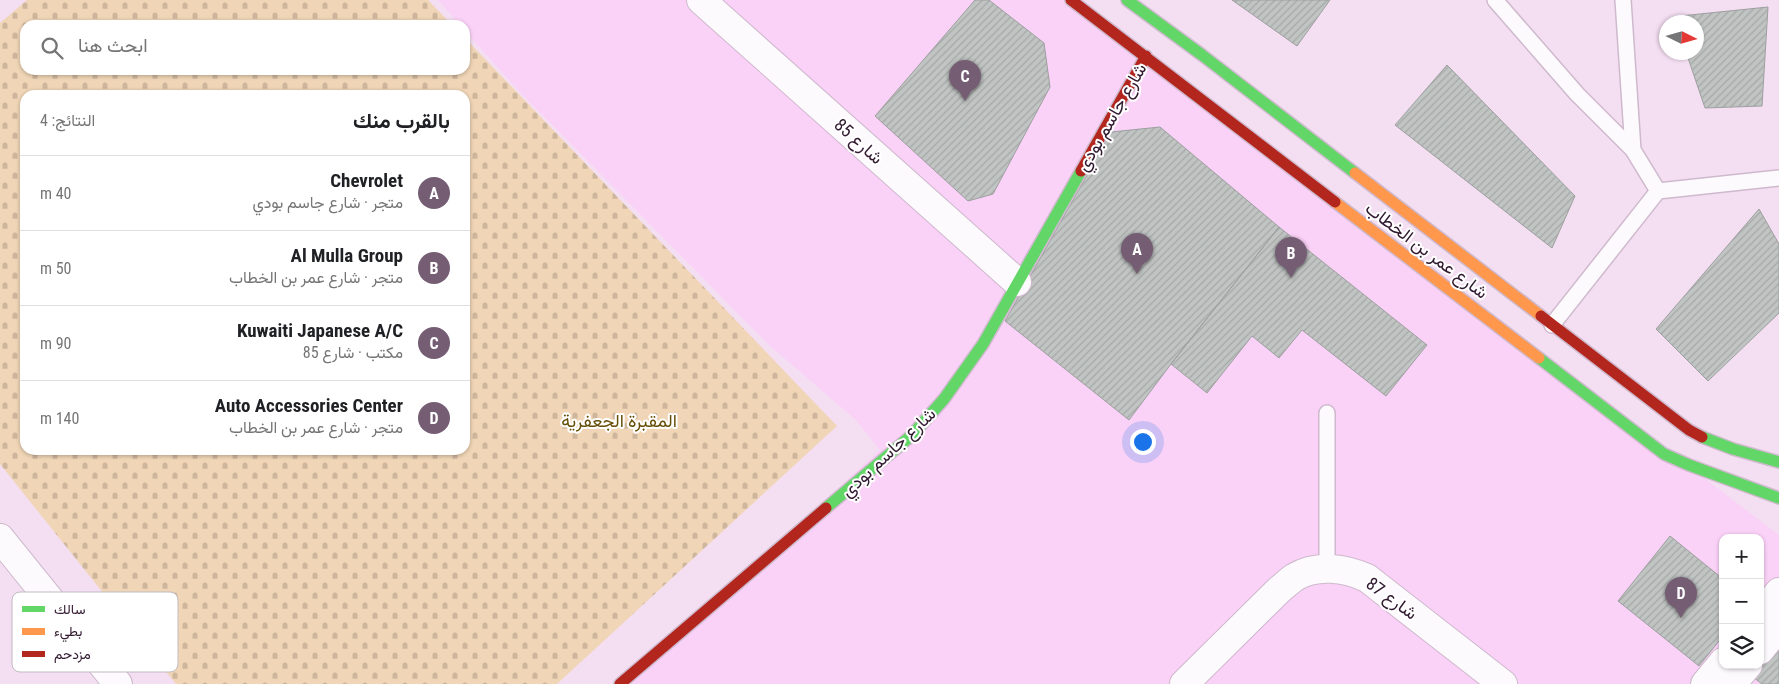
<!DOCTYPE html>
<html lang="ar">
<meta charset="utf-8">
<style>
body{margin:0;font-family:"Roboto Condensed",Vazirmatn,sans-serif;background:#f6f6f6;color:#202124;direction:rtl}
.controls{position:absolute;right:15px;bottom:15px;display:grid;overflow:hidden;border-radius:10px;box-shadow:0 1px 4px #0004}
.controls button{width:45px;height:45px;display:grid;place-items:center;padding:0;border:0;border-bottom:1px solid #e0e0e0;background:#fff;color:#202124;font:25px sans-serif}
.compass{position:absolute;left:1659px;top:15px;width:45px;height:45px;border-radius:50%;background:#fff;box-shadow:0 1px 4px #0004;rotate:95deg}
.you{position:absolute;left:1142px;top:441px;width:18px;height:18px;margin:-12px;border:4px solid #fff;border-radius:50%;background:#1a73e8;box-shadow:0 0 0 8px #1a73e833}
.badge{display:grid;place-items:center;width:32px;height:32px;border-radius:50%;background:#755e74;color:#fff;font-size:16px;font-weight:700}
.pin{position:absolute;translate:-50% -41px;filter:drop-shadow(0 1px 2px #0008)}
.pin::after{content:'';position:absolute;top:26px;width:18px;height:15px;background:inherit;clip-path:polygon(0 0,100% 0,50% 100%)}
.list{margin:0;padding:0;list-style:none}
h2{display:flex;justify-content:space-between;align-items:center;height:65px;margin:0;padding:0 20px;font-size:21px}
h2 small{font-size:16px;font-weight:400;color:#757577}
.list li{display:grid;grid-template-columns:32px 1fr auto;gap:15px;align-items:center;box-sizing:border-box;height:75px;padding:0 20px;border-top:1px solid #e0e0e0}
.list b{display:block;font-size:19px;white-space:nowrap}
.list p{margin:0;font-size:16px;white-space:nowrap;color:#757577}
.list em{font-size:16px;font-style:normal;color:#757577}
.icon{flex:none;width:28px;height:28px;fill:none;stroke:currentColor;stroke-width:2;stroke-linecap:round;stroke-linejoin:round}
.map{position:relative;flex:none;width:1779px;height:684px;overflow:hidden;direction:ltr}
.search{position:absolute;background:#fff;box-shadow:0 1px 4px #0004;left:20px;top:20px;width:450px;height:55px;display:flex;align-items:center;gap:12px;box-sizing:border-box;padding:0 18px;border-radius:15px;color:#757577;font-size:19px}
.panel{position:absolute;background:#fff;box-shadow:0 1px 4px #0004;left:20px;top:90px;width:450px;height:365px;border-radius:15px;direction:rtl}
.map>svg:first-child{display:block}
.built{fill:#fad1f7;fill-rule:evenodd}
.cemetery{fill:url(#cemetery-stones);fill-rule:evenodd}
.building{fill:url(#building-hatch);stroke:#9da09f}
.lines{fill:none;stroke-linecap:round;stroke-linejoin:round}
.lane-casing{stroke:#ceb9cd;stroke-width:18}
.street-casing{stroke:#ceb9cd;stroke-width:30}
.fast-casing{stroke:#ceb9cd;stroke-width:14}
.slow-casing{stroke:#ceb9cd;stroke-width:14}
.jam-casing{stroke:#ceb9cd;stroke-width:14}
.lane{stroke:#fdfafd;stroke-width:15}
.street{stroke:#fdfafd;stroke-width:28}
.fast{stroke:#63d668;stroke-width:11}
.slow{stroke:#ff974d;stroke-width:11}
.jam{stroke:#b3261e;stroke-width:11}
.labels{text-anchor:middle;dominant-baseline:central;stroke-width:4;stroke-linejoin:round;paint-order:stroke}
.street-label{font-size:18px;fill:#311930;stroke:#fff}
.park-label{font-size:18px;fill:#664f08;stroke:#fff}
.key{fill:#fff;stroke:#c1bac1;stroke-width:1}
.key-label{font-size:14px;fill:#311930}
</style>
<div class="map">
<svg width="1779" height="684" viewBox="0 0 1779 684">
<defs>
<pattern id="cemetery-stones" width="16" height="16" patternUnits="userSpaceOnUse" patternTransform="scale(1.25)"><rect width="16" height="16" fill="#f0d5b6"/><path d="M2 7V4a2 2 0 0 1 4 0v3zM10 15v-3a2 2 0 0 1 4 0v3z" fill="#ceb69d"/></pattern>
<pattern id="building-hatch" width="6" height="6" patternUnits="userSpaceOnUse" patternTransform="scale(1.25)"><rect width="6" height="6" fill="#c0c4c2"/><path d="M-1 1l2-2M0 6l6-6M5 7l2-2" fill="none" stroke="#a5a8a7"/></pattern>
</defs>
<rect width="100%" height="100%" fill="#f4def2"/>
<path class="built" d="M 438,0 L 1075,0 L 1779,535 L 1779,684 L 624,684 L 880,450 L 856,420 L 768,344 L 518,90 L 465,31 L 465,25 L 460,25 ZM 1723,538 L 1760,538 L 1760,665 L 1723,665 Z"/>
<path class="cemetery" d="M 27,0 L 428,0 L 452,25 L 25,25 L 25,70 L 465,70 L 465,38 L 837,426 L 557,684 L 176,684 L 0,464 L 0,23 ZM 25,95 L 465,95 L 465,450 L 25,450 Z"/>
<path class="building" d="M 975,0 L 989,0 L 1044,43 L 1050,87 L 993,194 L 968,201 L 875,116 Z
M 1232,0 L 1330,0 L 1297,46 Z
M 1768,7 L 1762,106 L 1705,108 L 1686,52 L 1696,52 L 1696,22 L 1680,22 L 1680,16 Z
M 1447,65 L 1575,196 L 1552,248 L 1395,125 Z
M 1160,127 L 1279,227 L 1171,364 L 1129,420 L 1005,321 L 1111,132 Z
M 1759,209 L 1779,244 L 1779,313 L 1708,381 L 1656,329 Z
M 1279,227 L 1427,345 L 1386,396 L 1302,330 L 1279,358 L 1252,336 L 1207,393 L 1171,364 Z
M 1670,536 L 1723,579 L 1723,636 L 1699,666 L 1618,601 Z
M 1779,639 L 1779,684 L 1762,684 L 1749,674 Z"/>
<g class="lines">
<g class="lane-casing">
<path id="lane" d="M 1495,0 L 1577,94 L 1633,150 L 1658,191
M 1623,0 L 1633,150
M 1552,325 L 1658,191 L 1779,178
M 1327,569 L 1327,413"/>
</g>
<g class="street-casing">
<path id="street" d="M 701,0 L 1017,282
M 0,538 L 118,684
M 1760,615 L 1779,592
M 1760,650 L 1779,627
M 1184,684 L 1279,590 C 1284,586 1289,581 1295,577 C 1317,564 1345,568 1367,578 L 1503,684
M 1705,684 L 1723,662
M 1732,684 L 1748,665"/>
</g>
<g class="fast-casing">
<path id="fast" d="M 1127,0 L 1202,55 L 1355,173
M 1539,358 L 1664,454 L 1689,465 L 1779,498
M 1702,437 L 1733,449 L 1779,462
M 826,508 L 912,435 L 944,399 L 983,344 L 1081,171"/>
</g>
<g class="slow-casing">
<path id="slow" d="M 1355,173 L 1541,316
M 1335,202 L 1539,358"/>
</g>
<g class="jam-casing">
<path id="jam" d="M 1071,0 L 1335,202
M 1081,171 L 1146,56
M 1541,316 L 1689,430 L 1702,437
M 620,684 L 826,508"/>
</g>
<use href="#lane" class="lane"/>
<use href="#street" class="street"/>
<use href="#fast" class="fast"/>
<use href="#slow" class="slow"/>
<use href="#jam" class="jam"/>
</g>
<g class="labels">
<g class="street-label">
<text transform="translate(1111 117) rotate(-60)">شارع جاسم بودي</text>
<text transform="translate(859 141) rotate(42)">شارع 85</text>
<text transform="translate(1427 250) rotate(37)">شارع عمر بن الخطاب</text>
<text transform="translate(888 452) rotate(-43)">شارع جاسم بودي</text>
<text transform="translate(1392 598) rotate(36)">شارع 87</text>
</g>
<g class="park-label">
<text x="619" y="420">المقبرة الجعفرية</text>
</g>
</g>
<rect x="12" y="592" width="166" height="80" rx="8" class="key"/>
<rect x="22" y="606" width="23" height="6" fill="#63d668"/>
<rect x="22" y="628" width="23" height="7" fill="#ff974d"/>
<rect x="22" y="651" width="23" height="6" fill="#b3261e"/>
<g class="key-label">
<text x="54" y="614">سالك</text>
<text x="54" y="636">بطيء</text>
<text x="54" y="659">مزدحم</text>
</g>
</svg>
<div class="controls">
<button>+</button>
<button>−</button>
<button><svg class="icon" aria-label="layers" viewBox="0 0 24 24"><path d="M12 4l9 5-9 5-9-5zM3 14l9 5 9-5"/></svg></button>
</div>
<svg class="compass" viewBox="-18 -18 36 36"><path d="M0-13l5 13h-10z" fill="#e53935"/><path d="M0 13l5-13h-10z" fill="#757577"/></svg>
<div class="you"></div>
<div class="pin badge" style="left:1137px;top:274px">A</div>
<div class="pin badge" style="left:1291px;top:278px">B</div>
<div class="pin badge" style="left:965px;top:101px">C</div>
<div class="pin badge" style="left:1681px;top:618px">D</div>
<div class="search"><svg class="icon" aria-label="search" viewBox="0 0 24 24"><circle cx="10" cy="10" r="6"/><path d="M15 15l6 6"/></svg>ابحث هنا</div>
<section class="panel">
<h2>بالقرب منك<small>النتائج: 4</small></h2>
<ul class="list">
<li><span class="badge">A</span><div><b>Chevrolet</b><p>متجر · شارع جاسم بودي</p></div><em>40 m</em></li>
<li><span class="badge">B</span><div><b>Al Mulla Group</b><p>متجر · شارع عمر بن الخطاب</p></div><em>50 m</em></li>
<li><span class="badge">C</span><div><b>Kuwaiti Japanese A/C</b><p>مكتب · شارع 85</p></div><em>90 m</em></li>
<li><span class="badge">D</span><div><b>Auto Accessories Center</b><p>متجر · شارع عمر بن الخطاب</p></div><em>140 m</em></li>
</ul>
</section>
</div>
